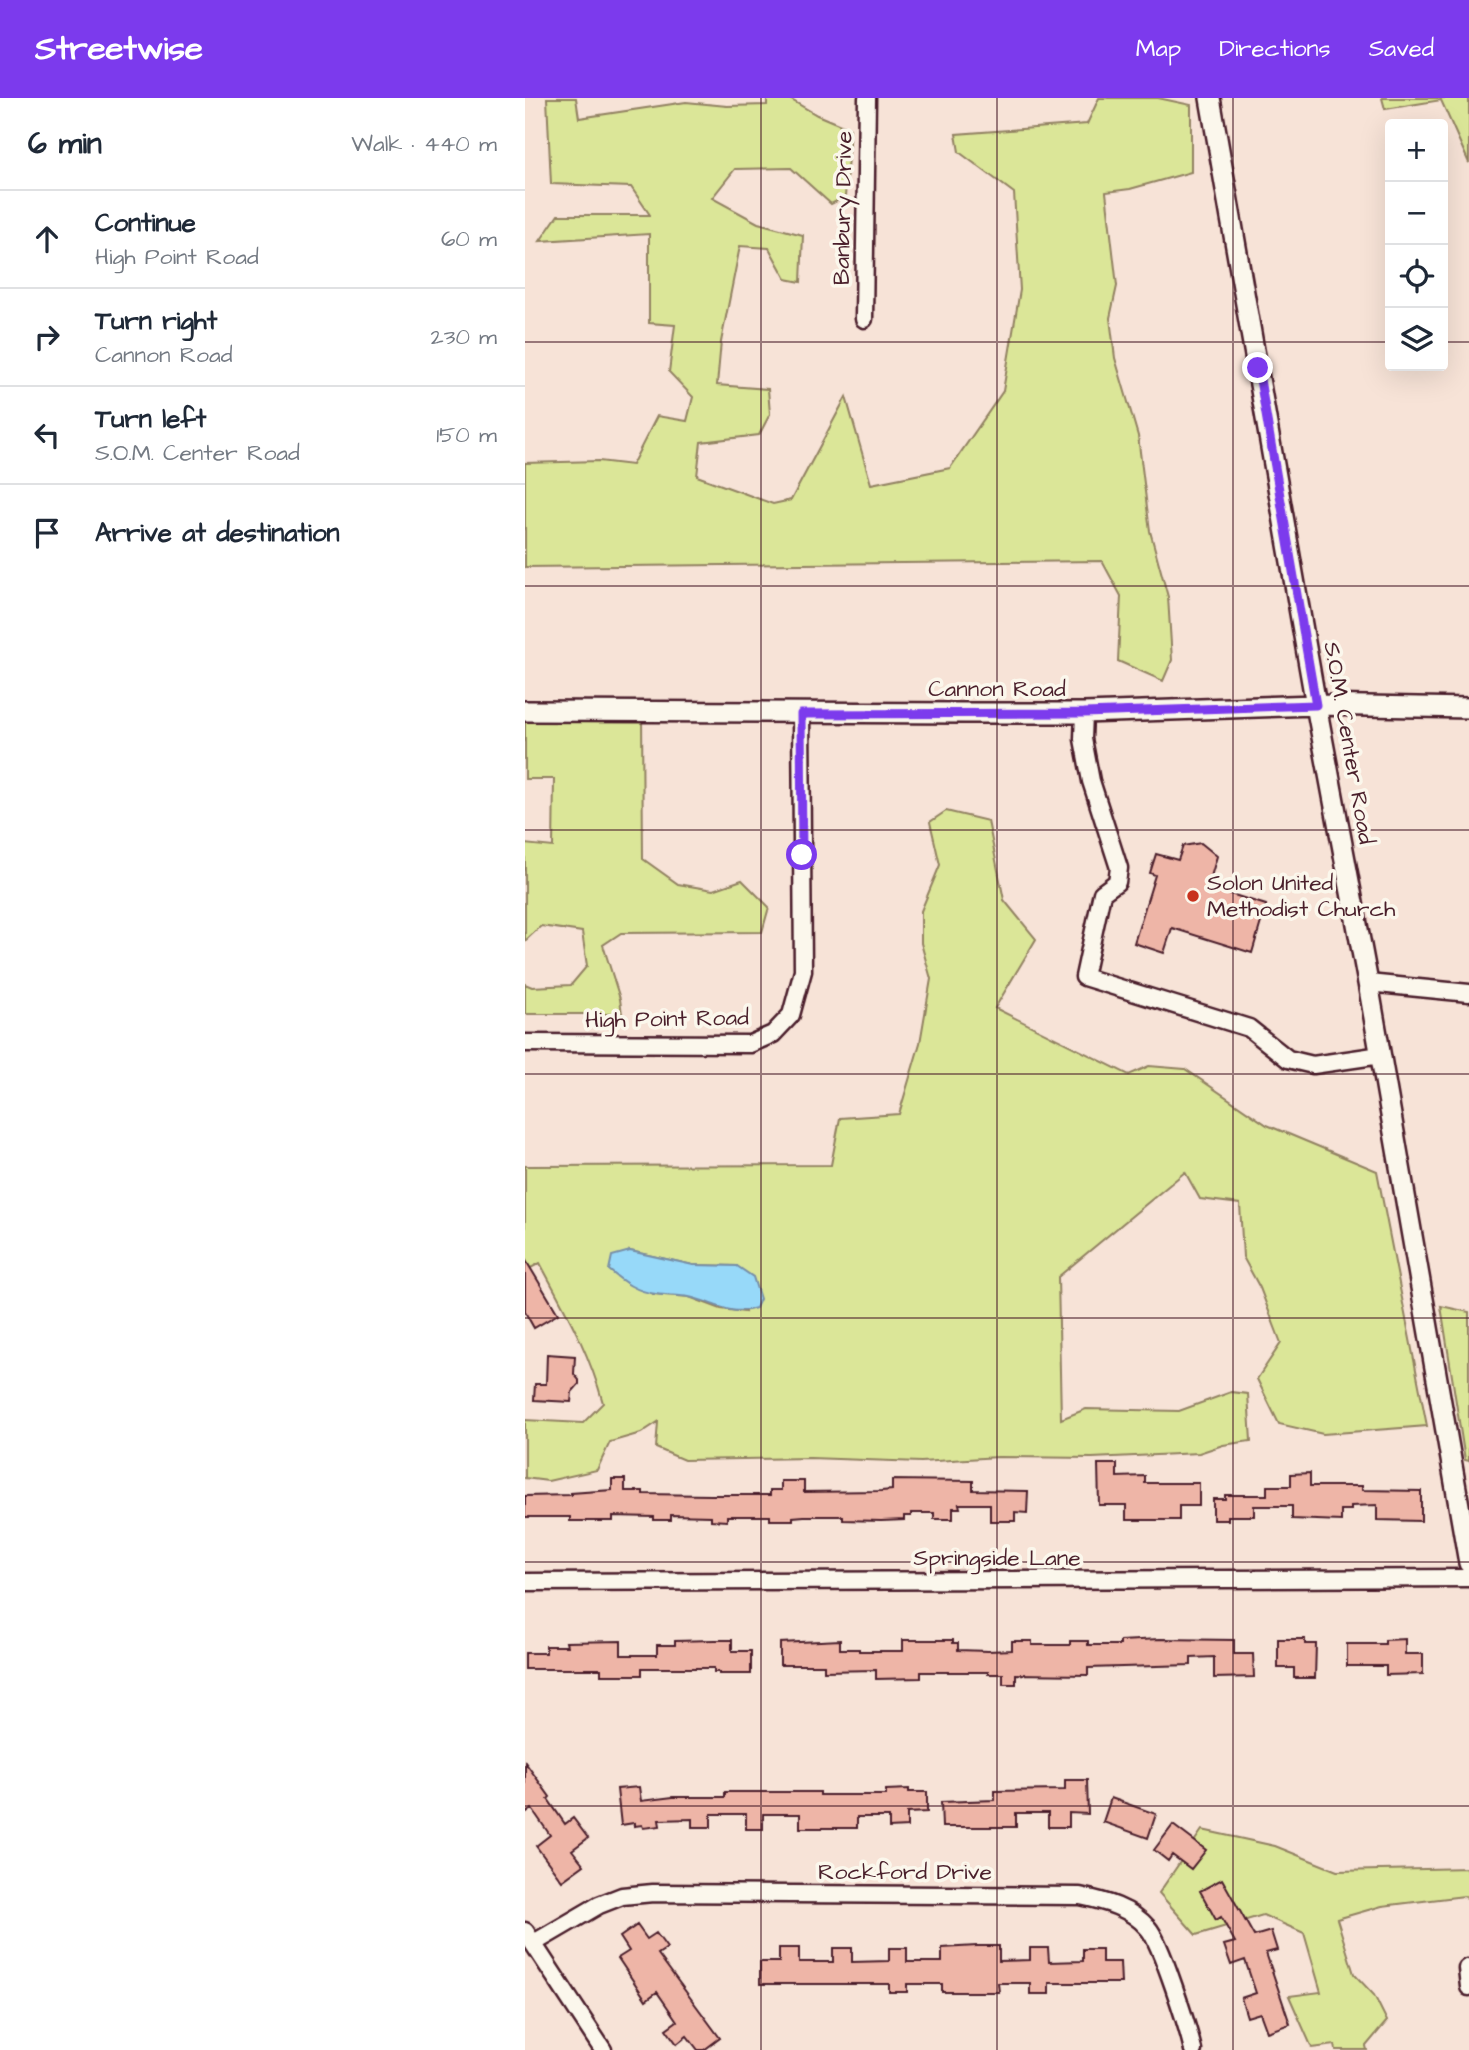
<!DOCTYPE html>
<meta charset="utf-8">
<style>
body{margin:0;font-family:"Architects Daughter",sans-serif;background:#f2f2f3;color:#1f2937}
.controls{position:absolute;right:21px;top:21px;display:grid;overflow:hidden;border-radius:7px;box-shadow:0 7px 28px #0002}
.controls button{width:63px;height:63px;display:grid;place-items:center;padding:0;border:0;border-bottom:2px solid #e0e1e3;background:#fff;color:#1f2937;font:35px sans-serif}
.stop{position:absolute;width:21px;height:21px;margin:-16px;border:5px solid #7c3aed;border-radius:50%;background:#fff}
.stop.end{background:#7c3aed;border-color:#fff;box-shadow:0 2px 7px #0008}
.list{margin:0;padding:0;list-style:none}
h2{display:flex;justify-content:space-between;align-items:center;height:91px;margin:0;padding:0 28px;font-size:30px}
h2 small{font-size:23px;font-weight:400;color:#747a83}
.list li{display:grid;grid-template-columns:46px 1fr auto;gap:21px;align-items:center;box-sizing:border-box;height:98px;padding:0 28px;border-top:2px solid #e0e1e3}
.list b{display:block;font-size:26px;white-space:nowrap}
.list p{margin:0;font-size:23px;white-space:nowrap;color:#747a83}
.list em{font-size:23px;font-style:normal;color:#747a83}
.icon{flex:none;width:38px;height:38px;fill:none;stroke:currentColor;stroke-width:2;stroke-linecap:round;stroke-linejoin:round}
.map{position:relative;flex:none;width:944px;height:1952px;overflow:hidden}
header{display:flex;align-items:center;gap:42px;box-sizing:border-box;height:98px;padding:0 35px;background:#7c3aed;color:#fff}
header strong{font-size:33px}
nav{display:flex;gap:38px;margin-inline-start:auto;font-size:24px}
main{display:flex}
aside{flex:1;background:#fff}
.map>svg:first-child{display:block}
.green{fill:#dbe698;stroke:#928262;stroke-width:2;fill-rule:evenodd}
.water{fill:#97d9f9;stroke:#788fa7;stroke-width:2}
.building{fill:#eeb5a7;stroke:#4a1f2b;stroke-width:2}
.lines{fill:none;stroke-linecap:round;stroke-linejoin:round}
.minor-casing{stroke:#4a1f2b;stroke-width:21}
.major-casing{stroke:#4a1f2b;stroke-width:24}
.minor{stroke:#fbf7ec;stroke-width:16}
.major{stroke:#fbf7ec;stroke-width:19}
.route{stroke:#7c3aed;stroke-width:9}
.grid{fill:none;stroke:#4a1f2b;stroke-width:2;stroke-opacity:0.55}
.poi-dot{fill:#c8321e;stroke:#fbf7ec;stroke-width:2.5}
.labels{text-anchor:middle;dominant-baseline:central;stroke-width:7;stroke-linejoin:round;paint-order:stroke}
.street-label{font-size:23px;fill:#4a1f2b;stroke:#fbf7ec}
.poi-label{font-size:23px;fill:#4a1f2b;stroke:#fbf7ec;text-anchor:start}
</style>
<header>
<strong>Streetwise</strong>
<nav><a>Map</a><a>Directions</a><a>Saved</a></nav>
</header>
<main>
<aside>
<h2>6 min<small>Walk · 440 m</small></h2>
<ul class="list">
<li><svg class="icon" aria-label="ahead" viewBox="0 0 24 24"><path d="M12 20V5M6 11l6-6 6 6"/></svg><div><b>Continue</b><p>High Point Road</p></div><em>60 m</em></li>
<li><svg class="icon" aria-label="right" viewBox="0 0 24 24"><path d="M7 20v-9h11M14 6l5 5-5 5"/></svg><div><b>Turn right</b><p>Cannon Road</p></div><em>230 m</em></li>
<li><svg class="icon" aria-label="left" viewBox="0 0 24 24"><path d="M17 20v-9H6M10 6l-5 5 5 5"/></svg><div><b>Turn left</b><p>S.O.M. Center Road</p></div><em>150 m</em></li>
<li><svg class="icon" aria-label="arrive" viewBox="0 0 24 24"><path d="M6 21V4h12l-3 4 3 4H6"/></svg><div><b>Arrive at destination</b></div></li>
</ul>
</aside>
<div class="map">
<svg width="944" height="1952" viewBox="0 0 944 1952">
<rect width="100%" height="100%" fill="#f7e3d7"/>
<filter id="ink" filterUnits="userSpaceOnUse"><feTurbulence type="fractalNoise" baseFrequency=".0143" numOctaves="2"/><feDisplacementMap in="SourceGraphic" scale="14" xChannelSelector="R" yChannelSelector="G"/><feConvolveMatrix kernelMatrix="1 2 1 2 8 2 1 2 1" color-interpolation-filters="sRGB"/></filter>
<g filter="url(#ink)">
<path class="green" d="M 22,0 L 51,0 L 54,20 L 161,4 L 202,8 L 242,7 L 242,0 L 263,0 L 292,17 L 325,31 L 320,99 L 306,106 L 266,70 L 210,71 L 187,100 L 233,125 L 278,137 L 276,184 L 261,181 L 244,150 L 215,148 L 196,244 L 192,287 L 243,291 L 245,316 L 234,337 L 176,344 L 172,378 L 248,406 L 266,402 L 321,299 L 346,386 L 425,370 L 478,293 L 495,192 L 489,95 L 434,54 L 431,36 L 562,26 L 574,0 L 633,0 L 666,7 L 666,74 L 605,91 L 581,94 L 592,188 L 585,220 L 590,260 L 613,338 L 625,433 L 643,499 L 647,562 L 638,583 L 593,563 L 596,498 L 577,463 L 0,469 L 0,365 L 74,363 L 107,367 L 132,318 L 162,323 L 168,299 L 144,274 L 150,227 L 124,225 L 124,136 L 15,143 L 33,117 L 125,117 L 106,89 L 26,86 Z
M 857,0 L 944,0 L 944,65 L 916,2 L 860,11 Z
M 117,614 L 118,761 L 153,786 L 188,792 L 217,782 L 244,809 L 237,834 L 96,835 L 78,847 L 95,901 L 97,916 L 0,916 L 0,886 L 7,889 L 46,887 L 62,868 L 57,834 L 16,828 L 0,843 L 0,746 L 28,749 L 29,681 L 0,681 L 0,619 Z
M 421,713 L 463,723 L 479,802 L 511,841 L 470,910 L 604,977 L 624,968 L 660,971 L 742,1027 L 852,1073 L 902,1328 L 798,1336 L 754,1326 L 732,1281 L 756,1245 L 735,1190 L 718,1159 L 715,1106 L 675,1101 L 660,1074 L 533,1179 L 536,1321 L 561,1311 L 654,1313 L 706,1294 L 723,1296 L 726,1343 L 698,1347 L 674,1355 L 567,1360 L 473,1359 L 396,1364 L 285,1360 L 159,1362 L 131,1350 L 133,1324 L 116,1335 L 85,1344 L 72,1372 L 23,1383 L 0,1380 L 0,1322 L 58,1325 L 78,1305 C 63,1251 41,1214 15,1165 L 0,1173 L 0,1068 L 306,1067 L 315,1020 L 374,1016 L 395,945 L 406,881 L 396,845 L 396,813 L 415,767 L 405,724 ZM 105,1153 L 168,1167 L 212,1168 L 220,1214 L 196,1211 L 164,1199 L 128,1196 Z
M 916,1208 L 944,1214 L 944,1363 L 940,1362 Z
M 677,1732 L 750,1748 L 812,1773 L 944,1770 L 944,1802 L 939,1798 L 857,1808 L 812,1821 L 829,1876 L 849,1897 L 862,1923 L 841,1948 L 842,1952 L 811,1952 L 810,1947 L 787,1950 L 764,1898 L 796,1894 L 779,1835 L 738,1817 L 671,1837 L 634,1795 Z"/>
<path class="water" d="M 105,1153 L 168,1167 L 212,1168 L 228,1179 L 235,1201 L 231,1210 C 206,1219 188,1204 164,1199 C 153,1197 142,1198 131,1196 C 112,1194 98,1184 84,1172 L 87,1158 Z"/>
<path class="building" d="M 676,745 L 692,758 L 683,789 L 741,807 L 727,855 L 647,830 L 639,855 L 609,845 L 630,777 L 625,775 L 631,756 L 653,762 L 658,748 Z
M 0,1161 L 33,1216 L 9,1230 L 0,1214 Z
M 22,1256 L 50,1258 L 49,1276 L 54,1282 L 54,1286 L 47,1294 L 46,1304 L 9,1302 L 10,1286 L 21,1286 Z
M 573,1366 L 592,1366 L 592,1379 L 620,1378 L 620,1385 L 674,1385 L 674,1408 L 654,1408 L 654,1422 L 601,1422 L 601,1407 L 574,1407 Z
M 785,1375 L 785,1388 L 837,1388 L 837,1392 L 896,1393 L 896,1423 L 852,1422 L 852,1407 L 826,1408 L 826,1412 L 816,1412 L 816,1423 L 767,1421 L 767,1408 L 729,1408 L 729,1418 L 703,1418 L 703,1422 L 688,1422 L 688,1401 L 700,1401 L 700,1397 L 742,1397 L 742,1388 L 766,1388 L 766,1376 Z
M 87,1381 L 100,1381 L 100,1393 L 118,1393 L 118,1396 L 186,1397 L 245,1397 L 245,1392 L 256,1392 L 256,1383 L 279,1383 L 279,1394 L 356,1393 L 367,1392 L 367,1382 L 448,1383 L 448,1392 L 503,1393 L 502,1415 L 490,1414 L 490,1423 L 465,1423 L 465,1406 L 434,1406 L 435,1410 L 428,1410 L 428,1421 L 409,1421 L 409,1415 L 386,1415 L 386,1418 L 379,1418 L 379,1422 L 356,1423 L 318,1422 L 318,1418 L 279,1418 L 268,1419 L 268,1422 L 245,1422 L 245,1418 L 202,1418 L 202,1423 L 186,1422 L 186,1418 L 146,1417 L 146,1422 L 129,1422 L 129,1419 L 88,1418 L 88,1423 L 45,1423 L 45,1419 L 0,1419 L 0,1398 L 46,1397 L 46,1395 L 87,1392 Z
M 635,1541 L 709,1542 L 709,1556 L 728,1556 L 729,1579 L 689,1580 L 689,1559 L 666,1560 L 666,1567 L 563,1570 L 563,1577 L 491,1576 L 491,1586 L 478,1586 L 478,1576 L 463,1576 L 463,1574 L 396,1574 L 396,1580 L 351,1581 L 351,1572 L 299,1573 L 299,1567 L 255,1567 L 255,1545 L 315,1542 L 315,1551 L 334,1551 L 334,1553 L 378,1553 L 378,1542 L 428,1542 L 428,1545 L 433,1545 L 433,1552 L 463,1553 L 487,1552 L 487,1543 L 507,1543 L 507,1547 L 545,1547 L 545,1543 L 563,1543 L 563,1547 L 595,1547 L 595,1543 Z
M 753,1541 L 780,1541 L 780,1546 L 791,1546 L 790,1580 L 769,1580 L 769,1570 L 753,1570 Z
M 880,1541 L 880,1556 L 898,1556 L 898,1576 L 861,1577 L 861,1568 L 822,1568 L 822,1546 L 860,1546 L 860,1542 Z
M 189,1542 L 207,1542 L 207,1553 L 226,1553 L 226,1576 L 194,1576 L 194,1574 L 189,1574 L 189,1570 L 117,1570 L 117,1577 L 76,1577 L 76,1571 L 0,1571 L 0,1555 L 21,1555 L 21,1548 L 42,1548 L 41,1544 L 96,1543 L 96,1557 L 132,1557 L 132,1547 L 150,1547 L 150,1543 Z
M 0,1664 L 25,1699 L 23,1701 L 40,1726 L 48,1720 L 63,1740 L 47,1752 L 59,1767 L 37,1783 L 11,1748 L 25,1737 L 7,1711 L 0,1715 Z
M 540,1682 L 562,1682 L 563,1716 L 544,1715 L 544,1729 L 523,1729 L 523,1715 L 491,1715 L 491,1729 L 417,1729 L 416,1704 L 470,1702 L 470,1693 L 540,1692 Z
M 114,1689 L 116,1703 L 148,1699 L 200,1699 L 200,1694 L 295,1694 L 295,1697 L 361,1697 L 361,1692 L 384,1691 L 384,1694 L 402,1694 L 402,1714 L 382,1715 L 382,1729 L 364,1730 L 364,1719 L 332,1719 L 332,1730 L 275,1730 L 275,1716 L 238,1716 L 238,1731 L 221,1731 L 221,1716 L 186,1716 L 186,1729 L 167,1729 L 167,1721 L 134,1722 L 135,1728 L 118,1730 L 117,1727 L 109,1728 L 109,1725 L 96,1727 L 92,1691 Z
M 586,1700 L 631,1716 L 623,1740 L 578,1724 Z
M 648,1727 L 681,1752 L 666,1771 L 647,1757 L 643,1763 L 629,1752 Z
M 697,1781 L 729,1838 L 746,1833 L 752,1852 L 741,1855 L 765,1926 L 742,1934 L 735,1915 L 722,1919 L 716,1900 L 731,1895 L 720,1862 L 706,1867 L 699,1847 L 710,1844 L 696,1819 L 691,1822 L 675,1793 Z
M 112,1827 L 122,1841 L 131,1835 L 142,1850 L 133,1856 L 195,1940 L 179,1952 L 173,1952 L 162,1938 L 152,1946 L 141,1931 L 152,1923 L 132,1894 L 121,1902 L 93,1860 L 104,1853 L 95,1839 Z
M 452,1848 L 474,1848 L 474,1863 L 505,1862 L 505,1850 L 523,1850 L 524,1864 L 558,1863 L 558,1851 L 577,1851 L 577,1864 L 595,1864 L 596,1885 L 524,1885 L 524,1896 L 505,1896 L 505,1885 L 473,1885 L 474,1894 L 417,1894 L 417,1886 L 382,1886 L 382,1894 L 364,1894 L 364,1886 L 235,1886 L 235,1864 L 254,1864 L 254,1850 L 274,1850 L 274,1864 L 308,1864 L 308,1850 L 327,1850 L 327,1864 L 364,1863 L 364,1850 L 382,1850 L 382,1864 L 417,1864 L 417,1850 Z"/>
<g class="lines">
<g class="minor-casing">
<path id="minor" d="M 339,221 L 342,0
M 559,615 L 558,641 L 566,683 L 594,770 L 592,784 L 577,795 L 559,879 L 724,930 L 763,961 L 788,967 L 856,957
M 843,885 L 944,895
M 0,945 L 225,946 L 248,936 L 266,917 L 278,873 L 276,616
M 0,1484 L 944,1480
M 0,1833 L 78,1952
M 9,1845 L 74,1807 L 97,1798 L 128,1795 L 555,1798 C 580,1803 606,1810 623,1830 C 636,1844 663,1930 668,1952
M 942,1870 L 944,1889"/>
</g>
<g class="major-casing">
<path id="major" d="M 685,0 L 791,607 L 843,885 L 944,1465
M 0,613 L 441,615 L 559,615 L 791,607 L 944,610"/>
</g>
<use href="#minor" class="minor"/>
<use href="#major" class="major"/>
</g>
</g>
<g class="lines" filter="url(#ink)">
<path class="route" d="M 277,757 L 276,616 L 559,615 L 791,607 L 733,270"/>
</g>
<path class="grid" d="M 236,0 L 236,1952M 472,0 L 472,1952M 708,0 L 708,1952M 0,244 L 865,244M 918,244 L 944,244M 0,488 L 944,488M 0,732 L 944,732M 0,976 L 944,976M 0,1220 L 944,1220M 0,1464 L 944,1464M 0,1708 L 944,1708"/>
<circle class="poi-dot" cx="668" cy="798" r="7"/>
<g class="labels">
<g class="street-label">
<text transform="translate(318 110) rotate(-89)">Banbury Drive</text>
<text x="472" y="591">Cannon Road</text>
<text transform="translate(824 645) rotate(80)">S.O.M. Center Road</text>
<text transform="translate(142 921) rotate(-1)">High Point Road</text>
<text x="472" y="1460">Springside Lane</text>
<text x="380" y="1774">Rockford Drive</text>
</g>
<g class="poi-label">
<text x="682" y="785">Solon United<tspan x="682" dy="26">Methodist Church</tspan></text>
</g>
</g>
</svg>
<div class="controls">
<button>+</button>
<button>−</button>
<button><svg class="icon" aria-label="locate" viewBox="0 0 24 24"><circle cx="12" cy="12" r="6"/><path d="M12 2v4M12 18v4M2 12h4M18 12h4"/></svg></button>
<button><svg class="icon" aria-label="layers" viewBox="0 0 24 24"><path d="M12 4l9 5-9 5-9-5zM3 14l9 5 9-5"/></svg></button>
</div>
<div class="stop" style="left:277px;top:757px"></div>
<div class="stop end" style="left:733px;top:270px"></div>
</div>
</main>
